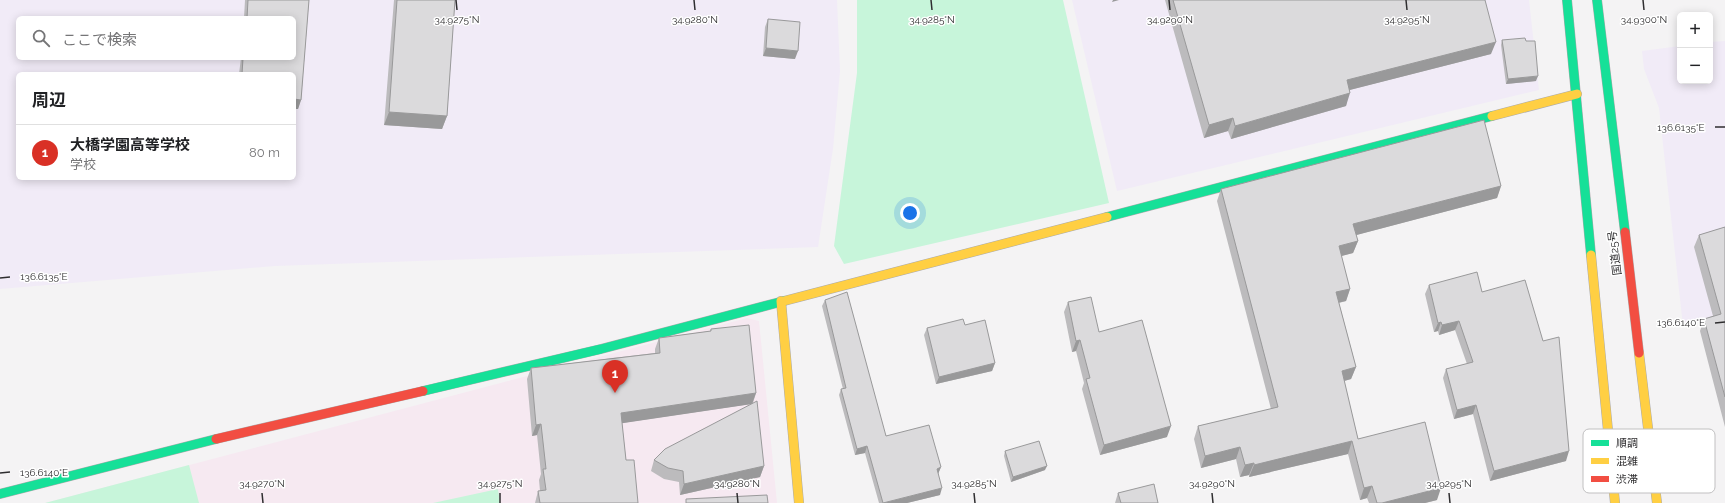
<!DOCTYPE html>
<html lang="ja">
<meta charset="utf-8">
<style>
body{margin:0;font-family:Raleway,"Noto Sans JP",sans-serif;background:#f6f6f6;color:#202124}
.controls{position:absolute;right:12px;top:12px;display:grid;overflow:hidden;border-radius:6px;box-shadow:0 2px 10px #0003}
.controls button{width:36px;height:36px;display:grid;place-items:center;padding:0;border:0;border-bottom:1px solid #e0e0e0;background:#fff;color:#202124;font:20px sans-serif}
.you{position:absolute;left:910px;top:213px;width:14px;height:14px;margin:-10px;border:3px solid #fff;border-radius:50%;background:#1a73e8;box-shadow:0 0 0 6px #1a73e833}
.badge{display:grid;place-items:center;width:26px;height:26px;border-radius:50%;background:#d93025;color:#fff;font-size:13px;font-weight:700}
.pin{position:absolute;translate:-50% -33px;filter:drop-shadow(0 1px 2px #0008)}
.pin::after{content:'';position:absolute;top:21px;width:14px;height:12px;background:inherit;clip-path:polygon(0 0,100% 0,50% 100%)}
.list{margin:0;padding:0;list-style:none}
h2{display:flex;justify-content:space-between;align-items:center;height:52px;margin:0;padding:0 16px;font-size:17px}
h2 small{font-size:13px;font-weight:400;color:#757577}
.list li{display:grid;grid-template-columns:26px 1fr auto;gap:12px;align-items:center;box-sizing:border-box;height:56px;padding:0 16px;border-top:1px solid #e0e0e0}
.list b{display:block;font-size:15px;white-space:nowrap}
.list p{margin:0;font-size:13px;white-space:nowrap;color:#757577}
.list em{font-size:13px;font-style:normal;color:#757577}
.icon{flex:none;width:22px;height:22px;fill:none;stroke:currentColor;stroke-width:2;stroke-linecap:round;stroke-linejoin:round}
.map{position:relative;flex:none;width:1725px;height:503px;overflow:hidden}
.search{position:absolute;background:#fff;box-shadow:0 2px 10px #0003;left:16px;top:16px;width:280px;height:44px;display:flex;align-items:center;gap:10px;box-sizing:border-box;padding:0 14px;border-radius:6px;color:#757577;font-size:15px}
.panel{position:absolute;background:#fff;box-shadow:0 2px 10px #0003;left:16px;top:72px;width:280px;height:108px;border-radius:6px}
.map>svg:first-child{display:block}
.industrial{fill:#f1ebf7;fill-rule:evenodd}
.education{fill:#f6e9f1}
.green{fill:#c7f5da}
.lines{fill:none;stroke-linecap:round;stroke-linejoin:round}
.fast-casing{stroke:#abaaab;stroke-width:10}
.slow-casing{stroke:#abaaab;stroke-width:10}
.jam-casing{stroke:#abaaab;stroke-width:10}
.fast{stroke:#16e098;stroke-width:9}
.slow{stroke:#ffcf43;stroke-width:9}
.jam{stroke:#f24e42;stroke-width:9}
.wall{fill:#bcbbbd}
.shaded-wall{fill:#99999a}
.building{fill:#dbdadc;stroke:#99999a}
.ticks{fill:none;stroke:#2f2e30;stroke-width:1.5}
.labels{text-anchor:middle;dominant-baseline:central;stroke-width:3;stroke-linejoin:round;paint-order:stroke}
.street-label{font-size:11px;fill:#2f2e30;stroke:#fff}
.key{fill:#fff;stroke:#c1c0c1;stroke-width:1}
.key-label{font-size:11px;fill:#2f2e30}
.ticks-label{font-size:10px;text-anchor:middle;fill:#2f2e30;stroke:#fff;stroke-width:3;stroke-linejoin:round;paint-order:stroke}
</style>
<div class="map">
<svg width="1725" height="503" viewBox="0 0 1725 503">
<rect width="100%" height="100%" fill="#f4f3f4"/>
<path class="industrial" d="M 0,0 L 837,0 L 840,71 L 833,149 L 818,247 L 275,266 L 0,289 ZM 18,18 L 294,18 L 294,58 L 18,58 ZM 18,74 L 294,74 L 294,178 L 18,178 Z
M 1072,0 L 1529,0 L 1539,90 L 1117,191 Z
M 1725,41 L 1725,314 L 1683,326 L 1659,108 L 1644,69 L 1642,51 L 1680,46 L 1680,81 L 1710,81 L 1710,42 Z"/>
<path class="education" d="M 747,318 L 759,321 L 777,503 L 45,503 Z"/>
<path class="green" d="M 857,0 L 1063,0 L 1109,203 L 844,264 L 834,246 L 857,73 Z
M 189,465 L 199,503 L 45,503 Z
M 498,489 L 500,503 L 433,503 Z"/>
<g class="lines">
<g class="fast-casing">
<path id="fast" d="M 1567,0 L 1591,255
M 1597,0 L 1625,232
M 1107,217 L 1492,116
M 423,391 L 601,349 L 784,301
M 0,494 L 216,439"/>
</g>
<g class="slow-casing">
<path id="slow" d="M 1492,116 L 1577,94
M 1591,255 L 1615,503
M 781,301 L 799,503
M 784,301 L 1107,217
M 1639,353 L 1657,503"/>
</g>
<g class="jam-casing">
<path id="jam" d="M 1625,232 L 1639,353
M 216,439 L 423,391"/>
</g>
<use href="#fast" class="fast"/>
<use href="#slow" class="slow"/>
<use href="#jam" class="jam"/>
</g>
<path class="wall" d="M 245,0 L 309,0 L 301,100 L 298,109 L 294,109 L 294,74 L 239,74 L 241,58 L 294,58 L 294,18 L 244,18 Z
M 394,0 L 455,0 L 447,116 L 442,129 L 384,125 Z
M 1165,0 L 1485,0 L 1491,54 L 1349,90 L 1346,106 L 1231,139 L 1228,131 L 1204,138 Z
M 768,19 L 795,59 L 763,56 L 765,27 Z
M 1502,40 L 1526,41 L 1536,81 L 1506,84 L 1501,45 Z
M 1501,186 L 1497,198 L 1356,235 L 1358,241 L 1353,253 L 1341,256 L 1350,289 L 1346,301 L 1339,303 L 1356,367 L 1351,379 L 1344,381 L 1358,439 L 1437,500 L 1425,503 L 1369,503 L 1367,498 L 1360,500 L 1348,454 L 1249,477 L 1249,475 L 1240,477 L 1236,459 L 1201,468 L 1194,439 L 1198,426 L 1271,409 L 1217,201 L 1221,189 Z
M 1725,227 L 1725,427 L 1700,331 L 1704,319 L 1713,316 L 1694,247 L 1699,235 Z
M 1429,285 L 1482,292 L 1566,461 L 1490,481 L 1473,414 L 1454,419 L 1443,378 L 1446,369 L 1467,364 L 1455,330 L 1439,335 L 1438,331 L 1434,332 L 1425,294 Z
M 825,300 L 886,436 L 941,467 L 938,474 L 940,495 L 907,503 L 879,503 L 865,453 L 855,455 L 839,395 L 841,389 L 843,389 L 822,306 Z
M 1068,302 L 1099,332 L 1167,437 L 1100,455 L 1082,389 L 1084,383 L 1076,351 L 1072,352 L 1064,312 Z
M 965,325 L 995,363 L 992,371 L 936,384 L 924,335 L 927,328 Z
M 711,329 L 756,393 L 753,403 L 764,466 L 760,477 L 680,495 L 679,482 L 664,479 L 651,471 L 654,460 L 751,404 L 622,423 L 626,460 L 638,503 L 535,503 L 538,491 L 540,491 L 539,480 L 541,474 L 537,435 L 532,436 L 527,379 L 531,368 L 655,353 L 655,349 L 659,338 L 710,331 Z
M 1005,451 L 1045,470 L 1011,482 L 1004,456 Z
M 1118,493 L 1158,503 L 1115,503 Z"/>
<path class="shaded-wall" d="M 1113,0 L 1119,0 L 1112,2 Z
M 1496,42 L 1491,54 L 1342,92 L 1347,80 Z
M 766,48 L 798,51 L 795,59 L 763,56 Z
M 1538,76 L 1536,81 L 1506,84 L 1508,79 Z
M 1350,93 L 1346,106 L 1231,139 L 1235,126 Z
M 294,99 L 301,100 L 298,109 L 294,109 Z
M 389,112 L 447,116 L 442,129 L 384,125 Z
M 1233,118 L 1228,131 L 1204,138 L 1209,125 Z
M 214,178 L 236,178 L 235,180 Z
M 1501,186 L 1497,198 L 1349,237 L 1353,224 Z
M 1358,241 L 1353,253 L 1334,258 L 1339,246 Z
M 1350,289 L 1346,301 L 1332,304 L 1336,292 Z
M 1459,321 L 1455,330 L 1439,335 L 1442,325 Z
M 1441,322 L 1438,331 L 1434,332 L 1438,323 Z
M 1080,340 L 1076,351 L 1072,352 L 1076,341 Z
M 995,363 L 992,371 L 936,384 L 939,377 Z
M 1356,367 L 1351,379 L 1337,383 L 1342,371 Z
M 756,393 L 752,404 L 617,424 L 621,413 Z
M 1476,405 L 1473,414 L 1454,419 L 1457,410 Z
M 541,424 L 537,435 L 532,436 L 536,425 Z
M 1171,426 L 1167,437 L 1100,455 L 1104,445 Z
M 1352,441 L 1348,454 L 1249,477 L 1254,465 Z
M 867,446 L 865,453 L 855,455 L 857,449 Z
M 1240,447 L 1236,459 L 1201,468 L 1205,456 Z
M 1569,451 L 1566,461 L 1490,481 L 1494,471 Z
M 1254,463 L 1249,475 L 1240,477 L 1245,465 Z
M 764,466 L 760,477 L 680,495 L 684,484 Z
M 1047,466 L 1045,470 L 1011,482 L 1013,477 Z
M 941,467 L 938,474 L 934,475 L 937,469 Z
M 1372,486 L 1367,498 L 1360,500 L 1364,488 Z
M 942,488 L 940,495 L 907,503 L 884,503 Z
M 1441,488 L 1437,500 L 1425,503 L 1382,503 Z"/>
<path class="building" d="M 248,0 L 309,0 L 301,100 L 294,99 L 294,74 L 242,74 L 243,58 L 294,58 L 294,18 L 247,18 Z
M 397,0 L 455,0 L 447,116 L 389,112 Z
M 1173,0 L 1485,0 L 1496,42 L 1347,80 L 1350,93 L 1235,126 L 1233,118 L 1209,125 Z
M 768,19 L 800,22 L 798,51 L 766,48 Z
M 1525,38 L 1526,41 L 1535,41 L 1538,76 L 1508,79 L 1502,40 Z
M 1484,120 L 1501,186 L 1353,224 L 1358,241 L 1339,246 L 1350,289 L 1336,292 L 1356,367 L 1342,371 L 1358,439 L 1425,422 L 1441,488 L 1382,503 L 1377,503 L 1372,486 L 1364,488 L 1352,441 L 1254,465 L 1254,463 L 1245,465 L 1240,447 L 1205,456 L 1198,426 L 1278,407 L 1221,189 Z
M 1725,227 L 1725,397 L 1704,319 L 1721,314 L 1699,235 Z
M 1477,272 L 1482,292 L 1525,280 L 1543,341 L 1559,337 L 1569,451 L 1494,471 L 1476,405 L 1457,410 L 1446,369 L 1473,362 L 1459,321 L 1442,325 L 1441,322 L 1438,323 L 1429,285 Z
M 847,292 L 886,436 L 929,425 L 941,467 L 937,469 L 942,488 L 883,503 L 867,446 L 857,449 L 841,389 L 846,388 L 825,300 Z
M 1091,297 L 1099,332 L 1142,320 L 1171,426 L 1104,445 L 1086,379 L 1090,378 L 1080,340 L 1076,341 L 1068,302 Z
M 963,319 L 965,325 L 985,320 L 995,363 L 939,377 L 927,328 Z
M 749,325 L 756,393 L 621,413 L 626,460 L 634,460 L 638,503 L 540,503 L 538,491 L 546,490 L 543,469 L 546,469 L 541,424 L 536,425 L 531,368 L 660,353 L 659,338 L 711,331 L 711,329 Z
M 757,401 L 764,466 L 684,484 L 683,471 L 668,468 L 654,460 L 665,449 Z
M 1039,441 L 1047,466 L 1013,477 L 1005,451 Z
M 1154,484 L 1158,503 L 1121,503 L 1118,493 Z
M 767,495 L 768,503 L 686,503 L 686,499 Z"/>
<path class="ticks" d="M 456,0 L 457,10M 694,0 L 695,10M 931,0 L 932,10M 1169,0 L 1170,10M 1406,0 L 1407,10M 1643,0 L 1644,10M 1715,127 L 1725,127M 0,278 L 10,277M 1715,323 L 1725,322M 0,473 L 10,472M 262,493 L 263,503M 500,493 L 500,503M 737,493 L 738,503M 974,493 L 975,503M 1212,493 L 1213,503M 1449,493 L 1450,503"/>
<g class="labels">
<g class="street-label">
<text transform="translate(1615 253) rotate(-97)">国道25号</text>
</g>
</g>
<rect x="1583" y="429" width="132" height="64" rx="6" class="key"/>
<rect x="1591" y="440" width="18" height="6" fill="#16e098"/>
<rect x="1591" y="458" width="18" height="6" fill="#ffcf43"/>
<rect x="1591" y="476" width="18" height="6" fill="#f24e42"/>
<g class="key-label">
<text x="1616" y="447">順調</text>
<text x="1616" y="465">混雑</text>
<text x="1616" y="483">渋滞</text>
</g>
<g class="ticks-label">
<text x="457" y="23">34.9275°N</text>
<text x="695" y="23">34.9280°N</text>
<text x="932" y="23">34.9285°N</text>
<text x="1170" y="23">34.9290°N</text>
<text x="1407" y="23">34.9295°N</text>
<text x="1644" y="23">34.9300°N</text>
<text x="1681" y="131">136.6135°E</text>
<text x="44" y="280">136.6135°E</text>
<text x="1681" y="326">136.6140°E</text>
<text x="44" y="476">136.6140°E</text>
<text x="262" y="487">34.9270°N</text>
<text x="500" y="487">34.9275°N</text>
<text x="737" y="487">34.9280°N</text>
<text x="974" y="487">34.9285°N</text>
<text x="1212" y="487">34.9290°N</text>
<text x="1449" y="487">34.9295°N</text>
</g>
</svg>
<div class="controls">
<button>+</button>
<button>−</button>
</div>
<div class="you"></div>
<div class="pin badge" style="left:615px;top:393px">1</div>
<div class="search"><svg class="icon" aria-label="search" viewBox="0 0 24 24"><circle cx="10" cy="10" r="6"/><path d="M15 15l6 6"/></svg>ここで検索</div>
<section class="panel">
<h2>周辺<small></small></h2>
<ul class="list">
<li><span class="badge">1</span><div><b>大橋学園高等学校</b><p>学校</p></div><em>80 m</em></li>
</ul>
</section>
</div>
